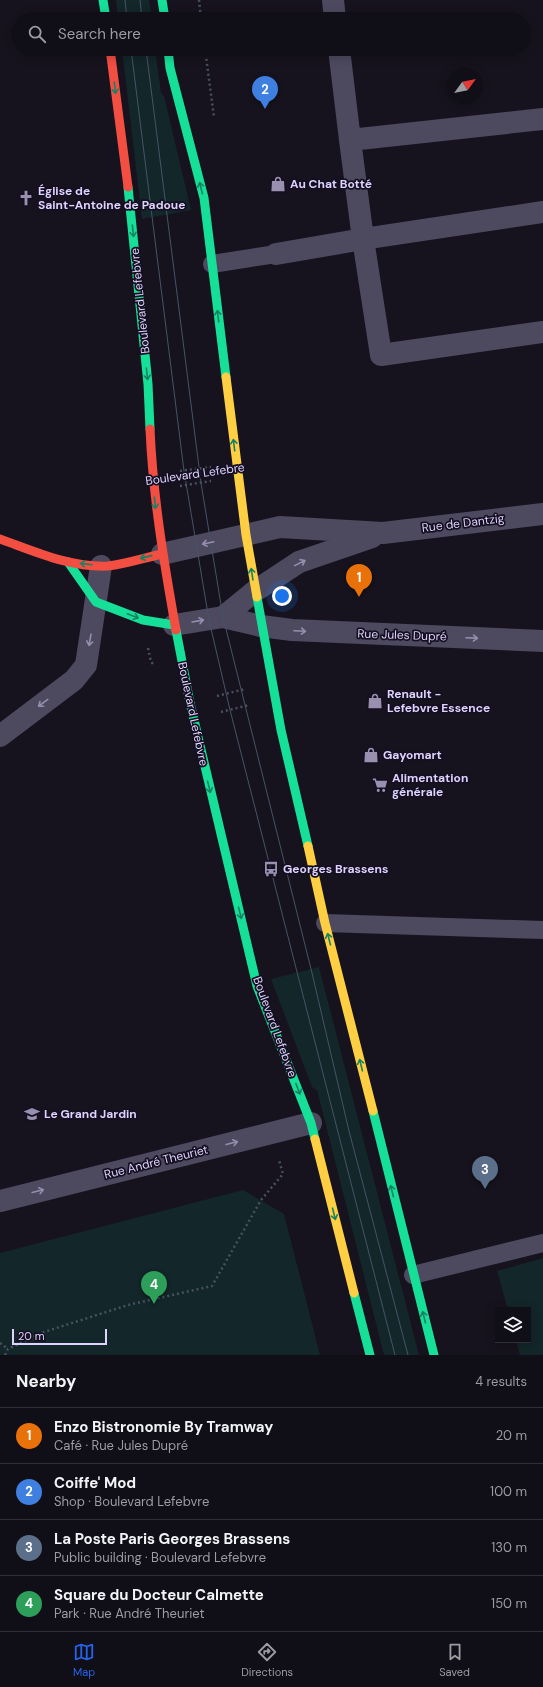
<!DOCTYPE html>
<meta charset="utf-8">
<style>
body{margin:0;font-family:"DM Sans",sans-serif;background:#1e1c23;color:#f1f3f6}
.controls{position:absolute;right:12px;bottom:12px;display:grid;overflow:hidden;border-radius:0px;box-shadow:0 2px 10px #0003}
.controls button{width:36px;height:36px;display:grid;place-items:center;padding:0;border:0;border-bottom:1px solid #302e35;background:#100e16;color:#f1f3f6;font:20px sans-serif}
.compass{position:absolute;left:447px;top:68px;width:36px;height:36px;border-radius:50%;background:#100e16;box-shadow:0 2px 10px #0003;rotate:57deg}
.scale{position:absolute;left:12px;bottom:10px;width:95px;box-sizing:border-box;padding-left:4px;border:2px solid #ded3fc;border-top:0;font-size:11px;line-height:14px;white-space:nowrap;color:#ded3fc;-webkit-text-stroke:3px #150f22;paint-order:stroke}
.you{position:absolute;left:282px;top:596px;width:14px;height:14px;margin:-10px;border:3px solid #fff;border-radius:50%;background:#1a73e8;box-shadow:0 0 0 6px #1a73e833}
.badge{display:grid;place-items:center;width:26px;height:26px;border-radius:50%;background:#2563eb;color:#fff;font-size:13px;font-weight:700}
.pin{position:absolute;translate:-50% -33px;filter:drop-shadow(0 1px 2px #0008)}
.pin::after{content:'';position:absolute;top:21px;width:14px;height:12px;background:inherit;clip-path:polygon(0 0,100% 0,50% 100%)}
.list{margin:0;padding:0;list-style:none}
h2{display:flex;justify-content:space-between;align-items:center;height:52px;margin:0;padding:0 16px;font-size:17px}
h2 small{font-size:13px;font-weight:400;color:#9c9ca1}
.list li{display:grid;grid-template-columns:26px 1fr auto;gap:12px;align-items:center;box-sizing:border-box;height:56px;padding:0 16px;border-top:1px solid #302e35}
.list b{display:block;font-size:15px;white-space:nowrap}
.list p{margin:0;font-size:13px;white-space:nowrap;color:#9c9ca1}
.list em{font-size:13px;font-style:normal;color:#9c9ca1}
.icon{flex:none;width:22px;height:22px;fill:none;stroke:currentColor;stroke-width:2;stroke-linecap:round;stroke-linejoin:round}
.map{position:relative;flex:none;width:543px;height:1355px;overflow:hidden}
.search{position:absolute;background:#100e16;box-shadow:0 2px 10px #0003;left:12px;right:12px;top:12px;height:44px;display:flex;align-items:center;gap:10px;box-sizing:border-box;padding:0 14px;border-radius:22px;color:#9c9ca1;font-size:15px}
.sheet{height:276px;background:#100e16}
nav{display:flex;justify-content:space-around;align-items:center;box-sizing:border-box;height:56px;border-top:1px solid #302e35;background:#100e16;font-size:11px;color:#9c9ca1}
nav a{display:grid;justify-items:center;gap:2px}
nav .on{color:#2563eb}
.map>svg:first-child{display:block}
.green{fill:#13262a}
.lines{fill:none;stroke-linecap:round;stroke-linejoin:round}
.path{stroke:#48515f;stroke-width:2.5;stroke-dasharray:2 3;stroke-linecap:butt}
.lane{stroke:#4d495f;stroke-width:18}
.street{stroke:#4d495f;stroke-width:22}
.fast{stroke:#16e098;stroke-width:9}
.slow{stroke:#ffcf43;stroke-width:9}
.jam{stroke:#f24e42;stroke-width:9}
.tram{stroke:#465467;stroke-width:1}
.oneway{stroke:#168263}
.oneway2{stroke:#968eae}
.labels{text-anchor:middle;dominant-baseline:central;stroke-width:3.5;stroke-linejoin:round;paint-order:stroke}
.poi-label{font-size:12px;font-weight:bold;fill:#ded3fc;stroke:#150f22;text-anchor:start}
.street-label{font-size:12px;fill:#ded3fc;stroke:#150f22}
</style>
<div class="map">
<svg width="543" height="1355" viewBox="0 0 543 1355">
<rect width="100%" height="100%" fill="#16131e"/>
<path class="green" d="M 116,0 L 149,0 L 152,19 L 118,19 Z
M 122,49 L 155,49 L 161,93 L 164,96 L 191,210 L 142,219 Z
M 319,967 L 419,1355 L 384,1355 L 317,1090 L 312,1087 L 271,979 Z
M 243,1190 L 284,1214 L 320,1355 L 0,1355 L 0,1253 Z
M 543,1258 L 543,1355 L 520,1355 L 516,1340 L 528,1340 L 528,1310 L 508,1310 L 497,1271 Z"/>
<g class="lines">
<path class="path" d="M 199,0 L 201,19
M 205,49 L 214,117
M 180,471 L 211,467
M 180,486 L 211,481
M 148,648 L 151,662 L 154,665
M 217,696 L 245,689
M 221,712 L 249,705
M 0,1343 L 8,1349
M 5,1355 L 8,1349 L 44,1332 L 128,1305 L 212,1286 L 261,1200 L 283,1174 L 279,1160"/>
<path class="lane" d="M 212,264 L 276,254
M 325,923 L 543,930
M 413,1275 L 543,1243"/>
<path class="street" d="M 333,0 L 335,19
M 339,49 L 350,140
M 543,119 L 350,140 L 363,239 L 381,355 L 543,332
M 276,254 L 363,239 L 543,212
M 162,554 L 280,527 L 383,533 L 543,514
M 223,617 L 255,591 L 299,562 L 372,537
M 174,625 L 223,617 L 261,626 L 292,630 L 543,641
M 0,736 L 74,680 L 86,665 L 101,566
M 0,1201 L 311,1123"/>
<path class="fast" d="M 103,0 L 106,19
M 162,0 L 165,19
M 168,49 L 170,68 L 204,198 L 226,377
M 128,187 L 148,384 L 150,429
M 68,562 L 96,602 L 143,620 L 174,625
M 257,597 L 281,730 L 308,846
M 176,630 L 190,703 L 257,986 L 311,1123 L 315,1139
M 373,1111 L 434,1355
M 354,1293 L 370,1355"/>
<path class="slow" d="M 226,377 L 246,535 L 257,597
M 308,846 L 325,923 L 373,1111
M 315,1139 L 354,1293"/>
<path class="jam" d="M 110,49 L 128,187
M 150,429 C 153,497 164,563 176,630
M 0,539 C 34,551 71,568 108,566 C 126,564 144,558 162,554"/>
<path class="tram" d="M 125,0 L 127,19
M 140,0 L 142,19
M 131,49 L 184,471 L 209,620 L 230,710 L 395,1355
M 146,49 L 201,483 L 223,617 L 312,973 L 349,1131 L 408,1355"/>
</g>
<defs><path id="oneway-shaft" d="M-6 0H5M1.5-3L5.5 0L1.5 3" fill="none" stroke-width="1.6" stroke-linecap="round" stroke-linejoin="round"/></defs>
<g class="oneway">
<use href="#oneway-shaft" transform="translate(115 88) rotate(83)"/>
<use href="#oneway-shaft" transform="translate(201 188) rotate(-104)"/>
<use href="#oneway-shaft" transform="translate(133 231) rotate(84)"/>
<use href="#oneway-shaft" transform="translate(218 316) rotate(-97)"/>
<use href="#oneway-shaft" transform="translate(147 374) rotate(84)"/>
<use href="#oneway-shaft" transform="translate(234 445) rotate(-97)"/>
<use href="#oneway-shaft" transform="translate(155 503) rotate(83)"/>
<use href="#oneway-shaft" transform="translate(146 557) rotate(167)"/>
<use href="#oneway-shaft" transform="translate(86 564) rotate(-173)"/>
<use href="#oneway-shaft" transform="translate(252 574) rotate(-99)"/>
<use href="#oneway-shaft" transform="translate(133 616) rotate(21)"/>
<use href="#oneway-shaft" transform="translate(209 787) rotate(76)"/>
<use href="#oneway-shaft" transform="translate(240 913) rotate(76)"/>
<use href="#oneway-shaft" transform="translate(329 939) rotate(-104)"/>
<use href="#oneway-shaft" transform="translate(361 1065) rotate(-104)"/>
<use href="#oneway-shaft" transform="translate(298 1089) rotate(69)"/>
<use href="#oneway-shaft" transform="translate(392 1191) rotate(-104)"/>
<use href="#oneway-shaft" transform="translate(334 1214) rotate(76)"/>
<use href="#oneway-shaft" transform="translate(424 1317) rotate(-104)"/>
</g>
<g class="oneway2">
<use href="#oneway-shaft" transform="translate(208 543) rotate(168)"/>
<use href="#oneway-shaft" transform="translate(300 563) rotate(-26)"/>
<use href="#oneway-shaft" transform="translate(198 621) rotate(-10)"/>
<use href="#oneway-shaft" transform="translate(300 631) rotate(3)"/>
<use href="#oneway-shaft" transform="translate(472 638) rotate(2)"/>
<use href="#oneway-shaft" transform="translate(90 640) rotate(100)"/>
<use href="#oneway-shaft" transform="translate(43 703) rotate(143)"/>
<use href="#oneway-shaft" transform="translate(232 1143) rotate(-14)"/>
<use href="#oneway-shaft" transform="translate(38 1191) rotate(-14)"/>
</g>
<defs>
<g id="shop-bare" transform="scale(1.2)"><path d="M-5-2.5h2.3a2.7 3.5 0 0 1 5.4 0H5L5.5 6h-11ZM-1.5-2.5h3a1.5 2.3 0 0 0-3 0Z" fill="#9890ae" stroke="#150f22" stroke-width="2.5" paint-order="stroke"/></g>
<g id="church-bare" transform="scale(1.2)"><path d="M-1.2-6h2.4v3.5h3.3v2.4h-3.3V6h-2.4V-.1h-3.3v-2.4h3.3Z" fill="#9890ae" stroke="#150f22" stroke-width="2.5" paint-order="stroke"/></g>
<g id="supermarket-bare" transform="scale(1.2)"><path d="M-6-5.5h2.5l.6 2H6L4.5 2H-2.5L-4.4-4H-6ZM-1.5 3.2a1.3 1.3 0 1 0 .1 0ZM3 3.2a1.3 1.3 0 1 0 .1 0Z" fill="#9890ae" stroke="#150f22" stroke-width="2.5" paint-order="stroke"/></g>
<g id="bus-bare" transform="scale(1.2)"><path d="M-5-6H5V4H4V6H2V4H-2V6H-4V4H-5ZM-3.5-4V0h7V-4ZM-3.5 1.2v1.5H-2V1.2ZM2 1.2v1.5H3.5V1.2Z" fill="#9890ae" stroke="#150f22" stroke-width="2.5" paint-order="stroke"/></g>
<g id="school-bare" transform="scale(1.2)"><path d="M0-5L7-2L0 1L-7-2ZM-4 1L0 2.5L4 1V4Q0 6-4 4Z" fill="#9890ae" stroke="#150f22" stroke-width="2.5" paint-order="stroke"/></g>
</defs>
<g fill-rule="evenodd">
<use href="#shop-bare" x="278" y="184"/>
<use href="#church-bare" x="26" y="198"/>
<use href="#shop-bare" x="375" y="701"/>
<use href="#shop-bare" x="371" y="755"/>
<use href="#supermarket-bare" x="380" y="785"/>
<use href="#bus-bare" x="271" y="869"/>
<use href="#school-bare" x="32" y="1114"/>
</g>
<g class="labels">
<g class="poi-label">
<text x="290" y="184">Au Chat Botté</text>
<text x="38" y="191">Église de<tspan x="38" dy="14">Saint-Antoine de Padoue</tspan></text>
<text x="387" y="694">Renault -<tspan x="387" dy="14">Lefebvre Essence</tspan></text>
<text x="383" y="755">Gayomart</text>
<text x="392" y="778">Alimentation<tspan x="392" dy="14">générale</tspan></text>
<text x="283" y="869">Georges Brassens</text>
<text x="44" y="1114">Le Grand Jardin</text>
</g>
<g class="street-label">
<text transform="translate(140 301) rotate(-96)">Boulevard Lefebvre</text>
<text transform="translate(195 474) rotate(-8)">Boulevard Lefebre</text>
<text transform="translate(463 523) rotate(-7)">Rue de Dantzig</text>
<text transform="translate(402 635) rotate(2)">Rue Jules Dupré</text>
<text transform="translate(193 714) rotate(78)">Boulevard Lefebvre</text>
<text transform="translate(275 1027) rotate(70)">Boulevard Lefebvre</text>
<text transform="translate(156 1162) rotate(-14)">Rue André Theuriet</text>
</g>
</g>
</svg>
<div class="controls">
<button><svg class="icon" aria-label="layers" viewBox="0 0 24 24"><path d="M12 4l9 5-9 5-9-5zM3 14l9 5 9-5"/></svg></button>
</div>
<svg class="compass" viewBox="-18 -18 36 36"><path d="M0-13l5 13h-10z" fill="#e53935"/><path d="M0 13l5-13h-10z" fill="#9c9ca1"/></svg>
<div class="scale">20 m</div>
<div class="you"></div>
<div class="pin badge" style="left:359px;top:597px;background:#e8710a">1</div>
<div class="pin badge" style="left:265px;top:109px;background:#3f7fe0">2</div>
<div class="pin badge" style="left:485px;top:1189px;background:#5c6f8a">3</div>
<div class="pin badge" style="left:154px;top:1304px;background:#2e9e5b">4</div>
<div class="search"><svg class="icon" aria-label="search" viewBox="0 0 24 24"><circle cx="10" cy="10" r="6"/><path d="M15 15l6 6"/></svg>Search here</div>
</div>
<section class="sheet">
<h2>Nearby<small>4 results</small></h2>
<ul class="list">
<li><span class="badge" style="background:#e8710a">1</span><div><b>Enzo Bistronomie By Tramway</b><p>Café · Rue Jules Dupré</p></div><em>20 m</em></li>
<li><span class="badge" style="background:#3f7fe0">2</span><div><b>Coiffe' Mod</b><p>Shop · Boulevard Lefebvre</p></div><em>100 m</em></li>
<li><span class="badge" style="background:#5c6f8a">3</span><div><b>La Poste Paris Georges Brassens</b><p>Public building · Boulevard Lefebvre</p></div><em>130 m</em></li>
<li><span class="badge" style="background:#2e9e5b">4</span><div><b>Square du Docteur Calmette</b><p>Park · Rue André Theuriet</p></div><em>150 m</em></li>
</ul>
</section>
<nav>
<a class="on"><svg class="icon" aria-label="map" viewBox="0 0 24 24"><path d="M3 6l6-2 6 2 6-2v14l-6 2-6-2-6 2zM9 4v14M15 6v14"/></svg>Map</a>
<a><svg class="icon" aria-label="directions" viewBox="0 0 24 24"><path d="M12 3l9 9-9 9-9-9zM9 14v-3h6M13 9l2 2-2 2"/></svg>Directions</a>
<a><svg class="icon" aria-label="saved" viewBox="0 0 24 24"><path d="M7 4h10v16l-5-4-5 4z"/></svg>Saved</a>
</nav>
